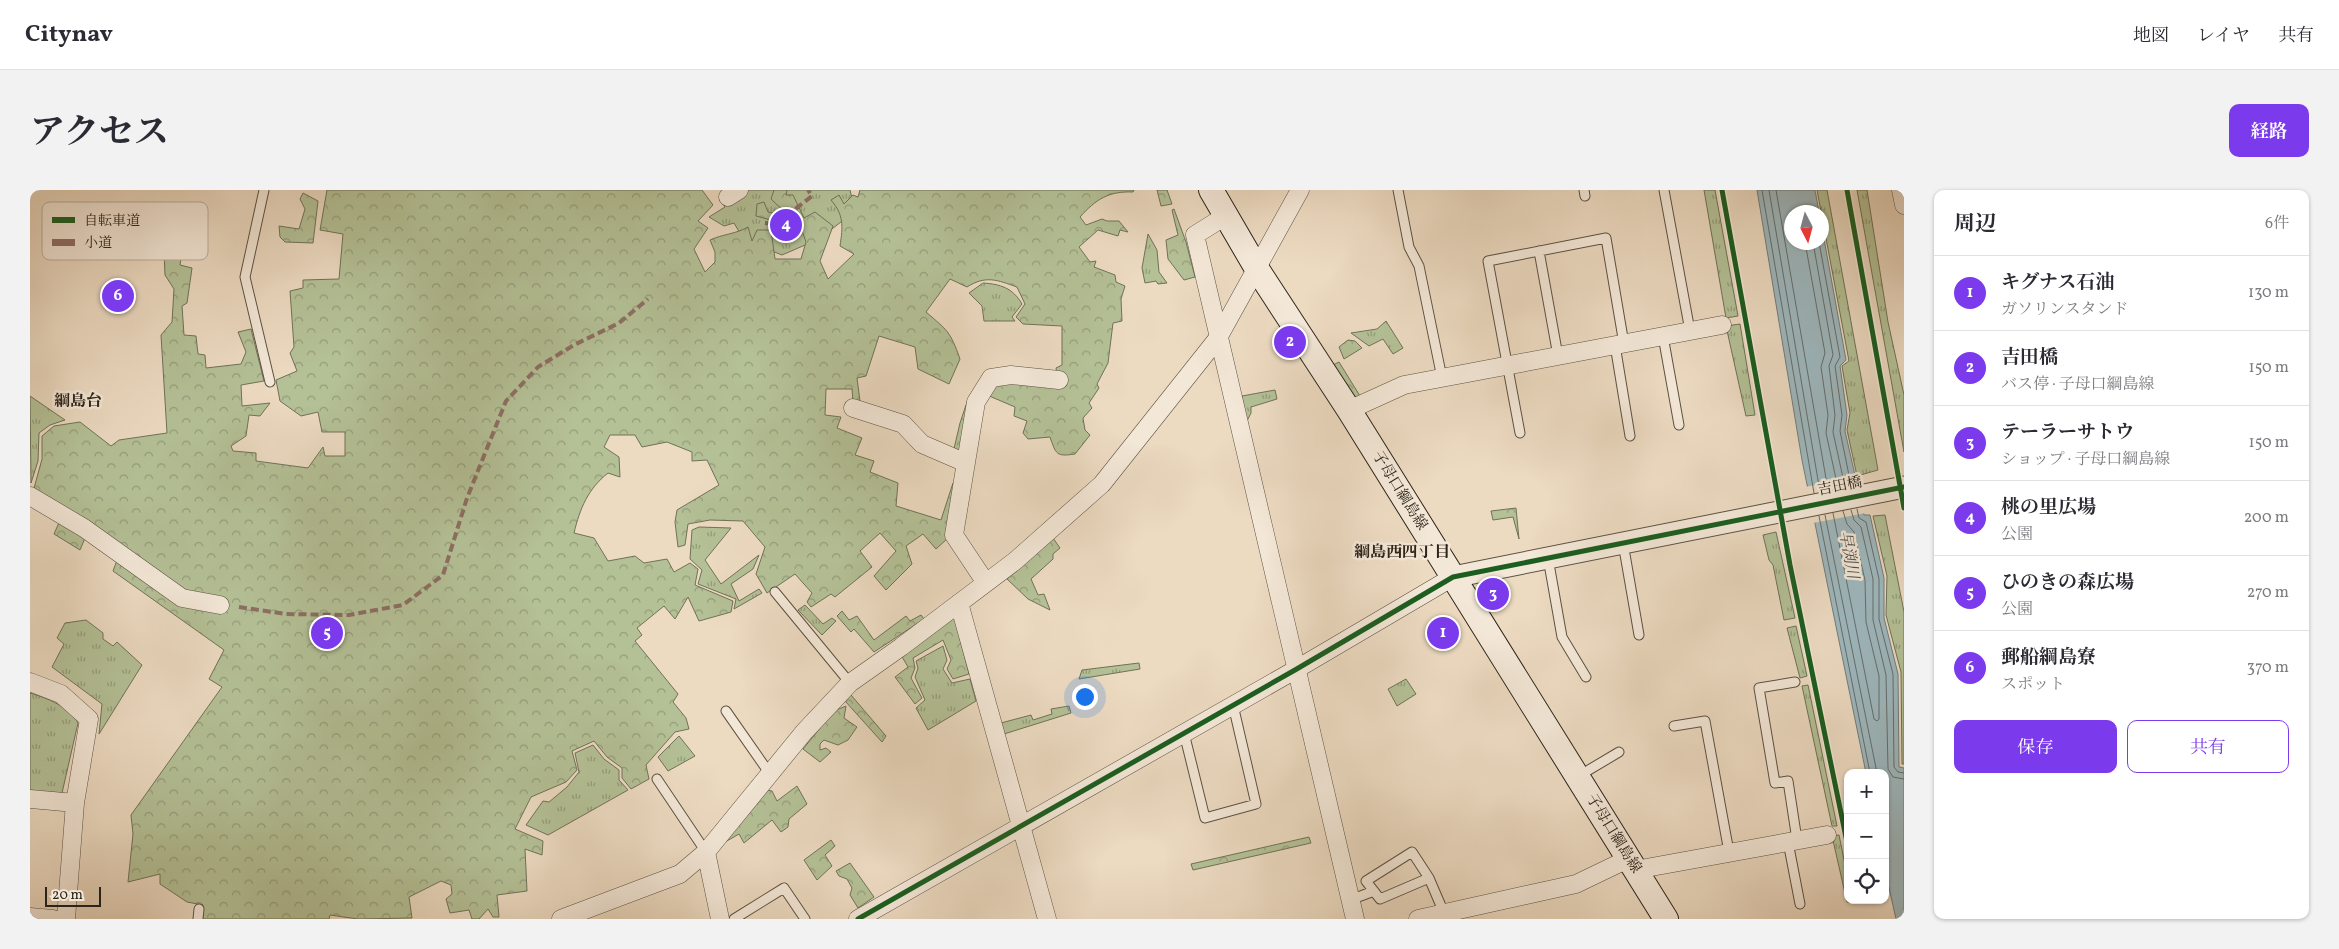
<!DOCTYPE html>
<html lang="ja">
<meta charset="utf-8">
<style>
body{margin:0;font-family:Vollkorn,"Noto Serif JP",serif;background:#f2f2f3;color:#2b2b33}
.controls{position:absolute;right:15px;bottom:15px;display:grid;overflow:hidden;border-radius:10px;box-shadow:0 1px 4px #0004}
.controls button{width:45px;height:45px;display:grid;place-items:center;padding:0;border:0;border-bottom:1px solid #e1e1e2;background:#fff;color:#2b2b33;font:25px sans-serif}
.compass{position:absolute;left:1754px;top:15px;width:45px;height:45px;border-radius:50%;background:#fff;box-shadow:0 1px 4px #0004;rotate:174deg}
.scale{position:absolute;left:15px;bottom:12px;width:56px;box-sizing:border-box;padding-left:5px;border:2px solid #2d2419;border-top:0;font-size:14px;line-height:18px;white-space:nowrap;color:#2d2419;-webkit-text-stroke:4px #f3e7d7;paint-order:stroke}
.you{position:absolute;left:1054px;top:506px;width:18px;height:18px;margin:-12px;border:4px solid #fff;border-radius:50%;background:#1a73e8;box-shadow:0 0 0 8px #1a73e833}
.badge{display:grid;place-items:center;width:32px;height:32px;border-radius:50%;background:#7c3aed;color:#fff;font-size:16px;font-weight:700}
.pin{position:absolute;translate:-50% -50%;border:2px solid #fff;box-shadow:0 1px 5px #0006}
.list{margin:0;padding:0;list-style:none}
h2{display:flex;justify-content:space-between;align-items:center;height:65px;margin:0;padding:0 20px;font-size:21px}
h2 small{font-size:16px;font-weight:400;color:#7c7c81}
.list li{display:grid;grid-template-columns:32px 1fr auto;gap:15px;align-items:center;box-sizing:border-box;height:75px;padding:0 20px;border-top:1px solid #e1e1e2}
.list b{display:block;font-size:19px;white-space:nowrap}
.list p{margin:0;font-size:16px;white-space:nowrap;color:#7c7c81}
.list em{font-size:16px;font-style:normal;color:#7c7c81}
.actions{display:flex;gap:10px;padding:15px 20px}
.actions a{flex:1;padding:11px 0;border:1px solid #7c3aed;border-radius:10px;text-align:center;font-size:18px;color:#7c3aed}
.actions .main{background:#7c3aed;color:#fff}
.icon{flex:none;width:28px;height:28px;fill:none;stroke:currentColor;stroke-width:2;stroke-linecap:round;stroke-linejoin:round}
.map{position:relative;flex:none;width:1874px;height:729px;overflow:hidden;border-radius:10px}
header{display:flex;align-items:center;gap:30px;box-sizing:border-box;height:70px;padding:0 25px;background:#fff;border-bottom:1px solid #e1e1e2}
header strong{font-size:24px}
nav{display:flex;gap:28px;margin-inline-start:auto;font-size:18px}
.intro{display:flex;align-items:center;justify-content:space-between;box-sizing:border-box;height:120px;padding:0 30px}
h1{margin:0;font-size:35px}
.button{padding:12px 22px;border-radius:10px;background:#7c3aed;color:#fff;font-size:18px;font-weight:700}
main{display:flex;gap:30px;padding:0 30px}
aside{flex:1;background:#fff;border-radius:10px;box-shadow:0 1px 4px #0004}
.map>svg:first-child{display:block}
.grass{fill:url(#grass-tufts);stroke:#707258}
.forest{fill:url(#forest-crowns);stroke:#707258}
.water{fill:#9eb8be;stroke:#717d7c}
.pier{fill:#ecdac1}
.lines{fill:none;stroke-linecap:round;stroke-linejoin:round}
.shore{stroke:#666e6c;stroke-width:1}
.service-casing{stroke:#5d5243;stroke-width:11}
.minor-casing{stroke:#5d5243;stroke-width:19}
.tertiary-casing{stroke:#5d5243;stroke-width:23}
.secondary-casing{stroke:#2d2419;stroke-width:26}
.service{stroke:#f3e7d7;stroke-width:9}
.minor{stroke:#f3e7d7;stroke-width:18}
.tertiary{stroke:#f3e7d7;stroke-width:21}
.secondary{stroke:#f3e7d7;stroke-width:24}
.quiet{stroke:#8d6e63;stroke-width:4;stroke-dasharray:8 4;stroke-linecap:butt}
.cycleway-casing{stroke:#f3e7d7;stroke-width:8}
.cycleway{stroke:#1b5e20;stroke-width:5}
.labels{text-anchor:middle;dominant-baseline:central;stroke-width:5;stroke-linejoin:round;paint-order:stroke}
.street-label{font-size:15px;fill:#2d2419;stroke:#f3e7d7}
.neighbourhood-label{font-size:16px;font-weight:bold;fill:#2d2419;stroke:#f3e7d7}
.water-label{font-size:16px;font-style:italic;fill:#4f504b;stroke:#f3e7d7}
.key{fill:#f3e7d7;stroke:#b8ac9e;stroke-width:1}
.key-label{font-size:14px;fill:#2d2419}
</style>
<header>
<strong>Citynav</strong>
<nav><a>地図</a><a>レイヤ</a><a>共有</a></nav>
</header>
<div class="intro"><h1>アクセス</h1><a class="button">経路</a></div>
<main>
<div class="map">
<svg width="1874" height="729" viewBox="0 0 1874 729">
<defs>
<pattern id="grass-tufts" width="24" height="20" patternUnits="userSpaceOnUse" patternTransform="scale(1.25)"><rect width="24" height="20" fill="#b4c096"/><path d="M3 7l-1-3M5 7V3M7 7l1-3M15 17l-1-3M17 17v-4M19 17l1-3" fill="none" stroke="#939c7a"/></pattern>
<pattern id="forest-crowns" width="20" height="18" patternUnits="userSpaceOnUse" patternTransform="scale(1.25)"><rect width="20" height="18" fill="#b4c096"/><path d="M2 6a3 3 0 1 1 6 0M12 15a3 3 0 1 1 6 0" fill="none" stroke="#939c7a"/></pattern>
</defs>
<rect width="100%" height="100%" fill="#ecdac1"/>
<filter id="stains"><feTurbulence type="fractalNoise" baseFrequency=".004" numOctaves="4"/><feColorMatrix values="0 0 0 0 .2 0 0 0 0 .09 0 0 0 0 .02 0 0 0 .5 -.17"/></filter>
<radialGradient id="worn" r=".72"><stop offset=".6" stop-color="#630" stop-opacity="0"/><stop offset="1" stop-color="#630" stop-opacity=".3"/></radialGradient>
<path class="grass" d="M 714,0 L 820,0 L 825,21 L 789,49 L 752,65 L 714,50 L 704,33 L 694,36 L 679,27 L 695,17 L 693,14 Z
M 1674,0 L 1685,0 L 1708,126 L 1696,128 Z
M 1787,0 L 1797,0 L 1848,280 L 1827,286 L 1817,240 L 1820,223 L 1812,176 L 1819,171 Z
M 1827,0 L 1837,0 L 1858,132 L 1874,205 L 1874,262 Z
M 1118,44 L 1127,60 L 1129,82 L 1137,93 L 1128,94 L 1126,91 L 1115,93 L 1112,78 Z
M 953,93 C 970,94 983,98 992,114 L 982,127 L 985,131 L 954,131 L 952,116 L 939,103 Z
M 1356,131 L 1373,158 L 1363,164 L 1353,149 L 1339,156 L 1321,143 L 1347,139 Z
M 1710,134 L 1725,225 L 1716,226 L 1696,136 Z
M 1245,200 L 1247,209 L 1221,217 L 1221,223 L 1216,233 L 1212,206 Z
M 0,206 L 35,230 L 20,235 L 9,243 L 8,271 L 1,293 Z
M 1855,325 L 1874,422 L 1874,574 L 1872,574 L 1871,482 L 1856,425 L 1857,386 L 1843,326 Z
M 669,337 L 701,338 L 675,370 L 691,394 L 729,365 L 723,379 L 701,394 L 709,411 L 729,399 L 732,403 L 704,419 L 706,409 L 668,394 L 672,380 L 660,369 L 662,340 Z
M 1746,342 L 1765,428 L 1754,430 L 1743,375 L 1739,370 L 1733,345 Z
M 775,415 L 793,434 L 802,428 L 806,431 L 792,445 L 768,420 Z
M 56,430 L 73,443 L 73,449 L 83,456 L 87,452 L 112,475 L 69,544 L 72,514 L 22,477 L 34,454 L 27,448 L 35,433 Z
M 1766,436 L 1777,486 L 1770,488 L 1757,438 Z
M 913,456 L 917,470 L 913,479 L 922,493 L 940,489 L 946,511 L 898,540 L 886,518 L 895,510 L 885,487 L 888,478 L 886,471 Z
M 1109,473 L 1110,479 L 1049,489 L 1052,480 Z
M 1376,489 L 1386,504 L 1367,516 L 1358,499 Z
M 1778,495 L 1807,636 L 1802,636 L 1772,496 Z
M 0,503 C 17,508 40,517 48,533 L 32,603 L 0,601 Z
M 1039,516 L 1041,523 L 974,544 L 971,533 L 1001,525 L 1003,530 L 1022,524 L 1021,519 Z
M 649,546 L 665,566 L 638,581 L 628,567 Z
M 563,555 L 574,569 L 589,580 L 589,590 L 598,600 L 518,645 L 496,635 L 513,611 L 519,612 L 537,597 L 549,582 L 545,563 Z
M 1809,645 L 1818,689 L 1818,710 L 1822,712 L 1817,712 L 1802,646 Z"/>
<path class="forest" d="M 297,0 L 672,0 L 683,15 L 668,31 L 678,38 L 664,59 L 675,82 L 685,72 L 685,62 L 680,50 C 693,44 706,44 718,37 L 722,51 L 727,40 L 741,40 L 745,69 L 771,69 L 776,52 L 771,38 L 726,26 L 727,14 L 734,12 L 738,22 L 759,26 L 741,9 L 744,0 L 757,0 L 756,5 L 763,5 L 774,28 L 785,22 L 803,36 L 790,71 L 798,89 L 824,64 L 810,56 C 813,36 814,25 801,10 L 809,5 L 814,14 L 823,5 L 828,7 L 830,0 L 1104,0 L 1103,2 C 1079,1 1066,9 1050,27 L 1056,35 L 1072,29 L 1077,31 L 1089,31 L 1098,42 L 1090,40 L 1088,46 L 1068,40 L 1049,57 L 1060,72 L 1066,71 L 1064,77 L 1085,85 L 1086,92 L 1095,96 L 1091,109 L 1092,131 L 1083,133 L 1078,173 L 1067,194 L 1069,198 L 1059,213 L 1062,218 L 1053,228 L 1055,240 L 1060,245 L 1045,264 C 1026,267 1026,264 1020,247 L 998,249 L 993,243 L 997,231 L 984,226 L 985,217 L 957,205 L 962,194 L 1027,185 L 1026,178 L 1032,175 L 1032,136 L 993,134 L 986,127 L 995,114 L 987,97 C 967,90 956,85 937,97 L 920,89 L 896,122 C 918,141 920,141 930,169 L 919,194 L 888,179 L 885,157 L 849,146 L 836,186 L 827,188 L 830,211 L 823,212 L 822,199 L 796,199 L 795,225 L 811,227 L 807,238 L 832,248 L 825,265 L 844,271 L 840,282 L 868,293 L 866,316 L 911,330 L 923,293 L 927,297 L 918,348 L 906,359 L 893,344 L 876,356 L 882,374 L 856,400 L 844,386 L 866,361 L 850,343 L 830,361 L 842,377 L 805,407 L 801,404 L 781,417 L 777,412 L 782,403 L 765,384 L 737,403 L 726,384 L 735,357 L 713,331 L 680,330 L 658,334 L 655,355 L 648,357 L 645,332 L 647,320 L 689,295 L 677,270 L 662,271 L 662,262 L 637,252 L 612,257 L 605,245 L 580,245 L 574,257 L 589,267 L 590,287 L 578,283 C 558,299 550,318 544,343 L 564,348 L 578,371 L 605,366 L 614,373 L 637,369 L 644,382 L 660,373 L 668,379 L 665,395 L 703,411 L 701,422 L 669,431 L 658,407 L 645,429 L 634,416 L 607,438 L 612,445 L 605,451 L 648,504 L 643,512 L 656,528 L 659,539 L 645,542 L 616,575 L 619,589 L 601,599 L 592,588 L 592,578 L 577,567 L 564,551 L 542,561 L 547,580 L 536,592 L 501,607 L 485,639 L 513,651 L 512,665 L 495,659 L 497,701 L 467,705 L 469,727 L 463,727 L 458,719 L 449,729 L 442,729 L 439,720 L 420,723 L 416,709 L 422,704 L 421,695 L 411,691 L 379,707 L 382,728 L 328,729 L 300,725 L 299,729 L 172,729 L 173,715 L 157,712 L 130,694 L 130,684 L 98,692 L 103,644 L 101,625 L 192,497 L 179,489 L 194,460 L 83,381 L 91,360 L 60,336 L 50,360 L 24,344 L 35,319 L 3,302 L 12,269 L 12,246 L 24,236 L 50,232 L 81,256 L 89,250 L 137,243 L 131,145 L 142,132 L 144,99 L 135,85 L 134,62 L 125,59 L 144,21 L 166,38 L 153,56 L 150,75 L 162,78 L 157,113 L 152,116 L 154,145 L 166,146 L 168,164 L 175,165 L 176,178 L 211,174 L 216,162 L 208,142 L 221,139 L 234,191 L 211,195 L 212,216 L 240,213 L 230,226 L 219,225 L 216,246 L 201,256 L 203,261 L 226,263 L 226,271 L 278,278 L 293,257 L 295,266 L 315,266 L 315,242 L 292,242 L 288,222 L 271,226 L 250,211 L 246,190 L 267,181 L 260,163 L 264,157 L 260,101 L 273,98 L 273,90 L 309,89 L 313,44 L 290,40 Z
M 1127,0 L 1137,0 L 1142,14 L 1131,16 Z
M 273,3 L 288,11 L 283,53 L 255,52 L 250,47 L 249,36 L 269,39 L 275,19 L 270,9 Z
M 1144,19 L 1156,52 L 1165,87 L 1154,90 L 1138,69 L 1136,50 L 1148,45 L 1142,20 Z
M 1318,150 L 1325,151 L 1332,158 L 1314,169 L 1309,157 Z
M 1309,172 L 1330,206 L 1322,211 L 1303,175 Z
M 937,212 L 932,268 L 923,263 L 930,233 Z
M 1486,318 L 1489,349 L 1483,327 L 1463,330 L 1461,321 Z
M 1023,348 L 1030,358 L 1023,364 L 1023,369 L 1001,389 L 1008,405 L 1014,404 L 1020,420 L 998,409 L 976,388 Z
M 812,421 L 819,430 L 827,426 L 844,450 L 876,426 L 880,431 L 891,425 L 894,429 L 844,462 L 824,439 L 821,442 L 807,426 Z
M 924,426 L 939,484 L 923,489 L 917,479 L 921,470 L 913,450 L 883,468 L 885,478 L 881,488 L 892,508 L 885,514 L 865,487 L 878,477 L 871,465 Z
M 821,505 L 856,546 L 852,552 L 815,511 Z
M 816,516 L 814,528 L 827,537 L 818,550 L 808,555 L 794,550 L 790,554 L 790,560 L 796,558 L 801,562 L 790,572 L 773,559 L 804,521 Z
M 767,596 L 777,614 L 759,629 L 758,637 L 751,642 L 742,630 L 714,653 L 709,644 L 690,655 L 737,600 L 742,601 L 747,611 Z
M 1279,647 L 1281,653 L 1163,680 L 1161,674 Z
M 801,650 L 805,656 L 795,665 L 802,676 L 787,690 L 774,670 Z
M 820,673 L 844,707 L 828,718 L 820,705 L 822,698 L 817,689 L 809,686 L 806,681 Z"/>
<path class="water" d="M 1727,0 L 1785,0 L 1789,22 L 1762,22 L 1762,52 L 1792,52 L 1792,38 L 1816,170 L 1810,176 L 1817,225 L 1815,241 L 1834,325 L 1840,325 L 1854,388 L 1854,428 L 1868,484 L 1869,577 L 1874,578 L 1874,729 L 1866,729 L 1855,680 L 1855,583 L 1836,583 L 1772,270 Z"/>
<path class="pier" d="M 1827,287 L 1836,323 L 1783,333 L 1775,297 Z"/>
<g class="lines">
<path class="shore" d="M 1732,0 L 1784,303
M 1739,0 L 1790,302
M 1746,0 L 1798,300
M 1775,52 L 1795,163 L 1791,177 L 1798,225 L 1796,243 L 1808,298
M 1783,52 L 1803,165 L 1799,176 L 1805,225 L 1803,242 L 1815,297
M 1789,52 L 1810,167 L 1805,176 L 1812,225 L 1810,241 L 1821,295
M 1827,319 L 1829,328 L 1836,332 L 1849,389 L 1849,429 L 1863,484 L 1864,577 L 1868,582 L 1874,583
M 1821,320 L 1824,330 L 1831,337 L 1843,389 L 1843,430 L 1856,485 L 1858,579 L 1863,587 L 1874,589
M 1803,323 L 1844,529 L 1847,531 L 1849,529 L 1849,486 L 1836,432 L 1835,390 L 1824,342 L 1817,334 L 1813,321
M 1795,325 L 1847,583
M 1789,326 L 1840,583"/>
<g class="service-casing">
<path id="service" d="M 234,0 L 215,87 L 240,192
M 1368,0 L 1379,57 L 1389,76 L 1412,188
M 1554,0 L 1555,6
M 1634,0 L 1660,141
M 1509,61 L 1528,166
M 1633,146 L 1649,235
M 1585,155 L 1600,246
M 1490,243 L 1458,71 L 1576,48 L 1594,154
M 1593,353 L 1609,445
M 1518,368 L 1532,447 L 1556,487
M 745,402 L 820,493
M 1765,492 L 1729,498 L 1745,593 L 1758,591 L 1767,650
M 696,521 L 740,584
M 1644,536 L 1675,531 L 1699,662
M 1154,543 L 1175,628 L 1226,614 L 1203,515
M 1547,587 L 1589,562
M 627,589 L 676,662
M 1758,652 L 1770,714
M 1399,688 L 1350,709 L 1336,691 L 1382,662 L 1399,688 L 1414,723
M 1320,710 L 1344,701
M 168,729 L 169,719
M 704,729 L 754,698 L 775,729"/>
</g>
<g class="minor-casing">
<path id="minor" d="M 1871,0 L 1874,15
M 698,7 L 709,0
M 1197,25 L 1165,45 L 1325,729
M 823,218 L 873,234 L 892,254 L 936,273
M 1319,220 L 1374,195 L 1692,135
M 0,306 L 54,338 L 152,408 L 190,415
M 956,393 L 924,345 L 946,212 L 961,188 L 981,185 L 1029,190
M 929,413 L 1017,729
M 0,492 L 31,504 L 59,529 L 45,613 L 36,729
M 0,609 L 45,613
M 676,662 L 690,729
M 1605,680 L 1797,645
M 0,727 L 23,729
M 531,729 L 650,684 L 676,662 L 774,542 L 820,493 L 871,457 L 985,371 L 1072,294 L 1188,148 L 1270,0
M 828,729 L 1265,480 L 1423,387
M 1388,729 L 1546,694 L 1598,669"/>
</g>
<g class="tertiary-casing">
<path id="tertiary" d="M 1423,387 L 1874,297"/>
</g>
<g class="secondary-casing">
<path id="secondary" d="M 1181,0 L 1227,79 L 1319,220 L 1636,729"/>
</g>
<use href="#service" class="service"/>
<use href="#minor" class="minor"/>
<use href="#tertiary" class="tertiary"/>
<use href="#secondary" class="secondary"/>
<path class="quiet" d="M 735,33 L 746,34 L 782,6 L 778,0
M 209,417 L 256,424 L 319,425 L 373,415 L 413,385 L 437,308 L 476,211 L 508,177 L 544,155 L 589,133 L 618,109"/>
<g class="cycleway-casing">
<path id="cycleway" d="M 1692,0 L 1760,375 L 1818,657
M 1817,0 L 1874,318
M 828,729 L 1265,480 L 1423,387 L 1874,297"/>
</g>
<use href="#cycleway" class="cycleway"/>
</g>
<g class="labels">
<g class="street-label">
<text transform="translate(1810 297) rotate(-11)">吉田橋</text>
<text transform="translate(1369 301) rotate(58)">子母口綱島線</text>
<text transform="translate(1583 644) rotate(58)">子母口綱島線</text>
</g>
<g class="neighbourhood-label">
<text x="48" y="212">綱島台</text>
<text x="1372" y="363">綱島西四丁目</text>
</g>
<g class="water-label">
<text transform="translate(1818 365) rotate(80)">早渕川</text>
</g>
</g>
<rect x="12" y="12" width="166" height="58" rx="8" class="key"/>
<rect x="22" y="27" width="23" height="6" fill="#1b5e20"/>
<rect x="22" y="49" width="23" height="7" fill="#8d6e63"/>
<g class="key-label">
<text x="54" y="35">自転車道</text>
<text x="54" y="57">小道</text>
</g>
<rect width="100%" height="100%" filter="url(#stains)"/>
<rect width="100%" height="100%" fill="url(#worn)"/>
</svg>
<div class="controls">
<button>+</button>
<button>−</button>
<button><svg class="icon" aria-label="locate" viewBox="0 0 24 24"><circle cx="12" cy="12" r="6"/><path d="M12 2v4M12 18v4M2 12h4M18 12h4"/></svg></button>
</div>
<svg class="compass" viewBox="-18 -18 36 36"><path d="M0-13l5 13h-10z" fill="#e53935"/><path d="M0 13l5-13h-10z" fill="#7c7c81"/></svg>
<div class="scale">20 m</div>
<div class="you"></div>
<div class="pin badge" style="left:1413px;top:443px">1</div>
<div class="pin badge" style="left:1260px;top:152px">2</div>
<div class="pin badge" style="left:1463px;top:404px">3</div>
<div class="pin badge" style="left:756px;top:35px">4</div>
<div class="pin badge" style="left:297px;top:443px">5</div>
<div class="pin badge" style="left:88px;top:106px">6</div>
</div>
<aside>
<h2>周辺<small>6件</small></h2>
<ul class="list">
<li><span class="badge">1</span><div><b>キグナス石油</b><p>ガソリンスタンド</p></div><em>130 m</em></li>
<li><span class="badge">2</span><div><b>吉田橋</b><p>バス停 · 子母口綱島線</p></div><em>150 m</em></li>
<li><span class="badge">3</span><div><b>テーラーサトウ</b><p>ショップ · 子母口綱島線</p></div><em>150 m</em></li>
<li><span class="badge">4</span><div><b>桃の里広場</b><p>公園</p></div><em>200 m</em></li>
<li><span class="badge">5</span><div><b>ひのきの森広場</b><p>公園</p></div><em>270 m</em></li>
<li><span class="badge">6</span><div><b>郵船綱島寮</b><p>スポット</p></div><em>370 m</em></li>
</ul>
<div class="actions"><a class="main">保存</a><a>共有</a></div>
</aside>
</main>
